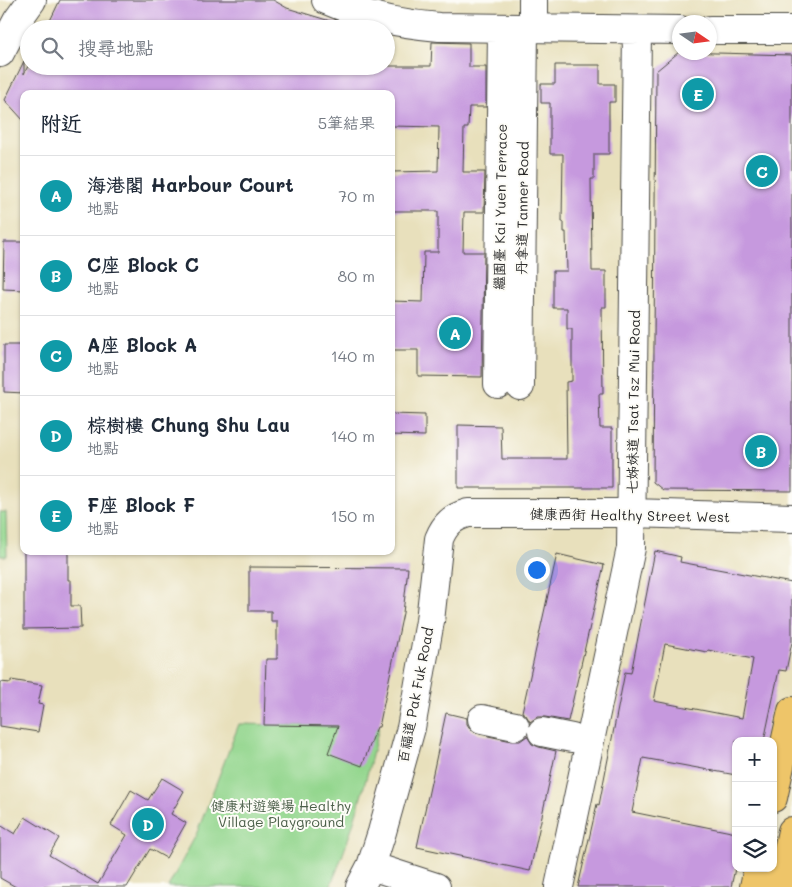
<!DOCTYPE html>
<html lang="zh-TW">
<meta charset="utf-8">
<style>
body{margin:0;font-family:Mali,"LXGW WenKai TC",sans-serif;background:#f2f2f3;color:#1f2937}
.controls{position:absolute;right:15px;bottom:15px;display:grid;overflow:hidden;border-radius:10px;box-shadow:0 1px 4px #0004}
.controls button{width:45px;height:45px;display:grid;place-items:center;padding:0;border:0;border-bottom:1px solid #e0e1e3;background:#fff;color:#1f2937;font:25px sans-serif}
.compass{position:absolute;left:672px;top:15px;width:45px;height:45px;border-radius:50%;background:#fff;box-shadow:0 1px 4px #0004;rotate:103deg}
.you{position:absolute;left:536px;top:569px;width:18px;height:18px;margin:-12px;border:4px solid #fff;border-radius:50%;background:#1a73e8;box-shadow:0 0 0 8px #1a73e833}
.badge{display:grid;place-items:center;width:32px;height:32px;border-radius:50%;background:#c8321e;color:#fff;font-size:16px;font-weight:700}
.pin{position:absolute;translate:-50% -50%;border:2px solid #fff;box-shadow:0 1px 5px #0006}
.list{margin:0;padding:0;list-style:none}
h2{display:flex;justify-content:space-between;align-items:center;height:65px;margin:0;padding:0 20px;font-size:21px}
h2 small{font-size:16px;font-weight:400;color:#747a83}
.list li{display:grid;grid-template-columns:32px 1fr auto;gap:15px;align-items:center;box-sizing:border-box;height:80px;padding:0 20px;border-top:1px solid #e0e1e3}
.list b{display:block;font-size:19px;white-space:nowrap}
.list p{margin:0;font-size:16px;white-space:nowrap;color:#747a83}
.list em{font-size:16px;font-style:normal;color:#747a83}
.icon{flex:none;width:28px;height:28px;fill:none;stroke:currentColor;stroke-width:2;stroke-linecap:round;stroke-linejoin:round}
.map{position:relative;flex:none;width:792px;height:887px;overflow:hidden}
.search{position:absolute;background:#fff;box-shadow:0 1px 4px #0004;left:20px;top:20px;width:375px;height:55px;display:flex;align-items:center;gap:12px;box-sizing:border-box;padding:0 18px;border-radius:28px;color:#747a83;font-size:19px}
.panel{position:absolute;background:#fff;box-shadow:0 1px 4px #0004;left:20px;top:90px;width:375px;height:465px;border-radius:10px}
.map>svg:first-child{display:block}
.green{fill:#93d68d;stroke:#5f805c}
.building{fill:#c699de;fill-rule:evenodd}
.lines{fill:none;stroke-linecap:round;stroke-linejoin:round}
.minor-casing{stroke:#474641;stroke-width:30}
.major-casing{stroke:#474641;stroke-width:30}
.highway-casing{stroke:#474641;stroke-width:30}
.minor{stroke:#fff;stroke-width:28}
.major{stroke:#eec569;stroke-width:28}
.highway{stroke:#eec569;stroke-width:28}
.labels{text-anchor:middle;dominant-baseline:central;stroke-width:4;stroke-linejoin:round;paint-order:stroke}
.street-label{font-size:14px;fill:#2b2b2b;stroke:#fdfcf7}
.park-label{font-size:14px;fill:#4a5e48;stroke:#fdfcf7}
</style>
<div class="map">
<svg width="792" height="887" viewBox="0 0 792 887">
<rect width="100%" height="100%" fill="#fdfcf7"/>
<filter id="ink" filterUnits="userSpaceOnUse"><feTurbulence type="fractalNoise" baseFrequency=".02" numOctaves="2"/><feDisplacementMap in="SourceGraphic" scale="10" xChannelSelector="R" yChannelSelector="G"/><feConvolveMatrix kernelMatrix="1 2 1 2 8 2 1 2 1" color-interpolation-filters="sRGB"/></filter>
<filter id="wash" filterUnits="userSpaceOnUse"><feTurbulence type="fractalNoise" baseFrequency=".0096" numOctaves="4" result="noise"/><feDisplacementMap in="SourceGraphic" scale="20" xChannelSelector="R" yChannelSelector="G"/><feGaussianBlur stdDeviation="1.12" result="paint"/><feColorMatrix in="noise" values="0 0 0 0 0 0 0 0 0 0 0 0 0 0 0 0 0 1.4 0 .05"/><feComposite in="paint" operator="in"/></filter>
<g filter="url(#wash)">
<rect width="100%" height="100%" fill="#e8e0bc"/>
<path class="green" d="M 0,512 L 6,512 L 7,556 L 0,556 Z
M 239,724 L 379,727 C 366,781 352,836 330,887 L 168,887 L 196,835 Z"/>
<g id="blocks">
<path class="building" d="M 60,0 L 273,0 L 287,8 L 340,24 L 339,29 L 46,29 Z
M 432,42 L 469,43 L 469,67 L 486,67 L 486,107 L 469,107 L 468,128 L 464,128 L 463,172 L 485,172 L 484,212 L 464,212 L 463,252 L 484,252 L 482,377 L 418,376 L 418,350 L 391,350 L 391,301 L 423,302 L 424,252 L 438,252 L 438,211 L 391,211 L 391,172 L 438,171 L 439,127 L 391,126 L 391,94 L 24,94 L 24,121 L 5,100 L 24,61 L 24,74 L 28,66 L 431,66 Z
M 679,52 L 792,55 L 792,491 L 663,490 L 653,482 L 656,71 Z
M 555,65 L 600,65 L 600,84 L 615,84 L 615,102 L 609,102 L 609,154 L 594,154 L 594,179 L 591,179 L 592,271 L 606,271 L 606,307 L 602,307 L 603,394 L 599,394 L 600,428 L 612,428 L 612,488 L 458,488 L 458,425 L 501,426 L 502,459 L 567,459 L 566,382 L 572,381 L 572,329 L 567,329 L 567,308 L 553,308 L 553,271 L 567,271 L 566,232 L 564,232 L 564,222 L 562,222 L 563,154 L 550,154 L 550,103 L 541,103 L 541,84 L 555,84 Z
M 4,242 L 24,242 L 24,290 L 3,289 Z
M 4,345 L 24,345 L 24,393 L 4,392 Z
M 391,414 L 425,415 L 425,436 L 391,435 Z
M 24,551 L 68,551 L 68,580 L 71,580 L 71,606 L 80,606 L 81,628 L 24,629 Z
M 655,551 L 681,557 L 680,562 L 792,583 L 792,642 L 786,671 L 779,670 L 764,741 L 736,741 L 736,775 L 643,758 L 632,812 L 736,833 L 736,864 L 731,887 L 578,887 L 597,804 L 599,805 L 625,672 L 631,673 ZM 665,644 L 707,652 L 708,650 L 753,659 L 742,718 L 654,701 Z
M 557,554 L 604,565 L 568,721 L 545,717 L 537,717 L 530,722 L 526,715 L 522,712 Z
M 249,567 L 408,568 L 403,613 L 379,727 L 377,727 L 362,766 L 328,753 L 338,726 L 264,725 L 266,659 L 277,659 L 277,621 L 271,621 L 271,611 L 249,611 Z
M 11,680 L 42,685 L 38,704 L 43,705 L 38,732 L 0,726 L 0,682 L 11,683 Z
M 446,713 L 467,718 L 467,724 L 471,730 L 479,734 L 512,741 L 520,741 L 527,736 L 532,744 L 539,747 L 556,751 L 530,871 L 417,847 Z
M 162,778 L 184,791 L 171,814 L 186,823 L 166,858 L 150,849 L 127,887 L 16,887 L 0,878 L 0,825 L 15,834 L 25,817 L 59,838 L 49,855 L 98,884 L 127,835 L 111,825 L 131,790 L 148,800 Z"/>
</g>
</g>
<g filter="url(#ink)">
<use href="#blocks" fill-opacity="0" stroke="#474641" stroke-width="1"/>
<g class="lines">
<g class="minor-casing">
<path id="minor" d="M 326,0 C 363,16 400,24 439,27 L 680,30
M 533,29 L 533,0
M 710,30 L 792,30
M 0,53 L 17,21 L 32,0
M 498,384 L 502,29
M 520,386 L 524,29
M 482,719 L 515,726
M 542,732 L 572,738
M 371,866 L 436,887
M 360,887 L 371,866 L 382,832 L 411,728 L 430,621 L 439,539 C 445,524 453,517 468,513 L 632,513 L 792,518
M 559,887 L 631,548 L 637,30"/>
</g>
<g class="major-casing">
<path id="major" d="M 773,798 L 792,711
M 754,887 L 758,868"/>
</g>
<g class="highway-casing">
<path id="highway" d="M 780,887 L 792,831"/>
</g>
<use href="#minor" class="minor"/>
<use href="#major" class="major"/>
<use href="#highway" class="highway"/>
</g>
</g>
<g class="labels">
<g class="street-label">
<text transform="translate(500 207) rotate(-89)">繼園臺 Kai Yuen Terrace</text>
<text transform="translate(522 208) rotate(-89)">丹拿道 Tanner Road</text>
<text transform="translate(633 402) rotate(-89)">七姊妹道 Tsat Tsz Mui Road</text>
<text transform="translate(630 515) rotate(1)">健康西街 Healthy Street West</text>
<text transform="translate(415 695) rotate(-79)">百福道 Pak Fuk Road</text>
</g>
<g class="park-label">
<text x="281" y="805">健康村遊樂場 Healthy<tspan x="281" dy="16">Village Playground</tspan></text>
</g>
</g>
</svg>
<div class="controls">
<button>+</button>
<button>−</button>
<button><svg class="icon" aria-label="layers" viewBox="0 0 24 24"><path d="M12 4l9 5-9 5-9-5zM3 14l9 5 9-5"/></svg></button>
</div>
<svg class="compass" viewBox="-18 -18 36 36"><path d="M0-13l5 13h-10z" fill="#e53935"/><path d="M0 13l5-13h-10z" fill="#747a83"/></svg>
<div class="you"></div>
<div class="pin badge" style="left:455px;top:333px;background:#0f9aa8">A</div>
<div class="pin badge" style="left:761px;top:451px;background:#0f9aa8">B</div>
<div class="pin badge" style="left:762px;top:171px;background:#0f9aa8">C</div>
<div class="pin badge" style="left:148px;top:824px;background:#0f9aa8">D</div>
<div class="pin badge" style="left:698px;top:94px;background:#0f9aa8">E</div>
<div class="search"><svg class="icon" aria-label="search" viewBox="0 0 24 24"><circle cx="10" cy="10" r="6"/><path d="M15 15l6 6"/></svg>搜尋地點</div>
<section class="panel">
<h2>附近<small>5筆結果</small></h2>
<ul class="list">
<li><span class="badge" style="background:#0f9aa8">A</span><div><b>海港閣 Harbour Court</b><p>地點</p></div><em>70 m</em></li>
<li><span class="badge" style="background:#0f9aa8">B</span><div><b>C座 Block C</b><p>地點</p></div><em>80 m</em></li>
<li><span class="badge" style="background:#0f9aa8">C</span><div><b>A座 Block A</b><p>地點</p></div><em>140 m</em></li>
<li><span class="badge" style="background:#0f9aa8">D</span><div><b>棕樹樓 Chung Shu Lau</b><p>地點</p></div><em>140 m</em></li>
<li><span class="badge" style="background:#0f9aa8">E</span><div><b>F座 Block F</b><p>地點</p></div><em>150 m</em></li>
</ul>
</section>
</div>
